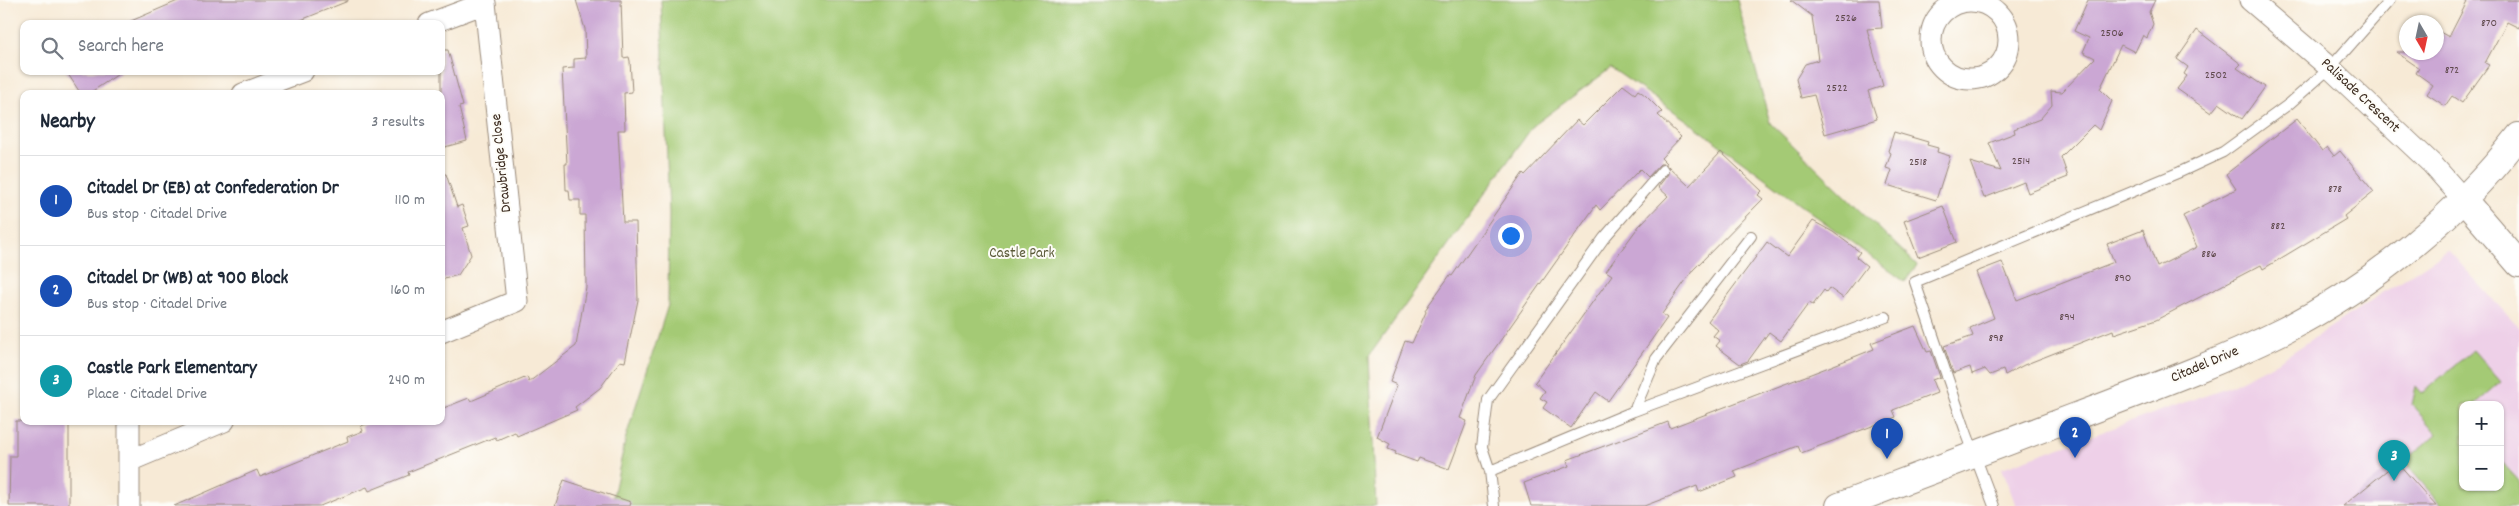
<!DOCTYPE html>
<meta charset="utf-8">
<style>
body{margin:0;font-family:Dekko,sans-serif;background:#f6f6f7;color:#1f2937}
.controls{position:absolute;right:15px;bottom:15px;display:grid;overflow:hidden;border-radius:10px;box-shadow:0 1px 4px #0004}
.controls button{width:45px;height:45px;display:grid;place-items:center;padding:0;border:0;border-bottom:1px solid #e0e1e3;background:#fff;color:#1f2937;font:25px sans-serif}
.compass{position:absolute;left:2399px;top:15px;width:45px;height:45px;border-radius:50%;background:#fff;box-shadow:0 1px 4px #0004;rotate:171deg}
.you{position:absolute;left:1510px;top:235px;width:18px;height:18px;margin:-12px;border:4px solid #fff;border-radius:50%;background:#1a73e8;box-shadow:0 0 0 8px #1a73e833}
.badge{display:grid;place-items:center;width:32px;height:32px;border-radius:50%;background:#0b8043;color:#fff;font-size:16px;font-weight:700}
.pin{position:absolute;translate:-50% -41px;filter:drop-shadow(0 1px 2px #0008)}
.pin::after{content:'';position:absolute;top:26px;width:18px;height:15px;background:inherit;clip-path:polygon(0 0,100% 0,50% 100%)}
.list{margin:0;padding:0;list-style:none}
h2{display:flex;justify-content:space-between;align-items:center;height:65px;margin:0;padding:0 20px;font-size:21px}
h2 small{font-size:16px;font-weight:400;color:#747a83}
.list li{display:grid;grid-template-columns:32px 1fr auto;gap:15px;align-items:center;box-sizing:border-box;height:90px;padding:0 20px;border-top:1px solid #e0e1e3}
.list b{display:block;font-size:19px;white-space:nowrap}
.list p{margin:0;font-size:16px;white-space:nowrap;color:#747a83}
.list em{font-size:16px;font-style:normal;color:#747a83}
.icon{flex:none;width:28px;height:28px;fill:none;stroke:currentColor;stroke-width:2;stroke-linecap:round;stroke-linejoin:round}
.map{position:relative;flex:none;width:2519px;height:506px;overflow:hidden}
.search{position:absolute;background:#fff;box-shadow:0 1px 4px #0004;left:20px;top:20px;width:425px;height:55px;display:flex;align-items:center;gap:12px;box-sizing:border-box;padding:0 18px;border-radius:10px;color:#747a83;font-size:19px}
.panel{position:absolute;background:#fff;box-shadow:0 1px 4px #0004;left:20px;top:90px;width:425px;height:335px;border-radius:10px}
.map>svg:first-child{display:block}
.built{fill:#eed0e8;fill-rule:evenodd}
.green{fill:#a4ca75;stroke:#707a4a}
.building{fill:#cba7d4}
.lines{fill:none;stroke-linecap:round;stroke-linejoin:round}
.service-casing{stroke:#998a7a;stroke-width:12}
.minor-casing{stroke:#998a7a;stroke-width:23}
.tertiary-casing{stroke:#998a7a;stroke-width:28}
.service{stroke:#fff;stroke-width:10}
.minor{stroke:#fff;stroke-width:21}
.tertiary{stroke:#fff;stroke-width:26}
.labels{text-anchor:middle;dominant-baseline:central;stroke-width:4;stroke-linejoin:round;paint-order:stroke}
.number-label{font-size:12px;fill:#5f494c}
.street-label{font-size:15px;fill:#3b2a1e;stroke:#fdfcf7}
.park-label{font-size:15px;fill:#5a5a38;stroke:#fdfcf7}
</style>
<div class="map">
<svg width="2519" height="506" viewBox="0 0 2519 506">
<rect width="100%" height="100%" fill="#fdfcf7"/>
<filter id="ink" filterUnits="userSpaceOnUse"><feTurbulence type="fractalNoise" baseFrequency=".02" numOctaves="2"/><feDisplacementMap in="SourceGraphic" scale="10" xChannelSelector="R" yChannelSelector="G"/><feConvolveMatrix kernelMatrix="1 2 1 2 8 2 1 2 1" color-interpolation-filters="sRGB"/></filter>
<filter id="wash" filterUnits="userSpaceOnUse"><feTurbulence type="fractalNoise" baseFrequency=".0096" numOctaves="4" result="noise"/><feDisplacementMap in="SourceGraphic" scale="20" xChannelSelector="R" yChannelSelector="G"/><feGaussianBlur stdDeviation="1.12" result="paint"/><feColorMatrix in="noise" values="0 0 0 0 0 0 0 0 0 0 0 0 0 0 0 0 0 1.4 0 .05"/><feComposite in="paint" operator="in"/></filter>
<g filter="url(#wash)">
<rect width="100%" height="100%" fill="#f7ead6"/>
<path class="built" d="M 2448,250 L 2519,328 L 2519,506 L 2016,506 L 2002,468 L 2230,386 L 2279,361 ZM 2463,405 L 2500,405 L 2500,487 L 2463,487 Z"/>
<path class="green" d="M 661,0 L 1737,0 L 1770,123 L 1917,265 L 1905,282 L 1685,119 L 1611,68 L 1533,126 L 1369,356 L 1376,506 L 611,506 L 626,437 L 668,305 L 669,213 Z
M 2473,350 L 2501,382 L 2474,405 L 2463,405 L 2463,487 L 2500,487 L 2500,460 L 2519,481 L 2519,506 L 2442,506 L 2404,462 L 2437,434 L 2412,405 L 2416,386 L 2422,393 Z"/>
<g id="blocks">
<path class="building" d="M 180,0 L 348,0 L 348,1 L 291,24 L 124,24 Z
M 576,0 L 621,0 L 623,58 L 629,57 L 630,61 L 632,92 L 624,93 L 625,130 L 618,130 L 623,222 L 636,222 L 638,300 L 625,362 L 620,361 L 600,388 L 575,407 L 577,410 L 517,436 L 515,432 L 497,440 L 495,437 L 408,472 L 409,475 L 369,491 L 367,487 L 320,506 L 174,506 L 257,470 L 260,477 L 348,441 L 347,437 L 363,431 L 361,426 L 373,421 L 441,421 L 441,409 L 469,398 L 471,401 L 527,377 L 529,382 L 576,346 L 586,287 L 585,215 L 580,215 L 580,200 L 570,200 L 569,190 L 566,190 L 565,164 L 567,164 L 562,69 L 574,68 L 574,59 L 586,58 L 585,29 Z
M 1791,0 L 1879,0 L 1882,28 L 1867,29 L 1883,86 L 1868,91 L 1877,119 L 1825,134 L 1814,95 L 1801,98 L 1796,79 L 1805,64 L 1818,60 L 1812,16 Z
M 2088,0 L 2155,0 L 2149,12 L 2153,24 L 2147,38 L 2143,35 L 2135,52 L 2121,45 L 2100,89 L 2112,101 L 2099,130 L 2093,125 L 2061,157 L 2068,177 L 2028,193 L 2024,182 L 1984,198 L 1970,162 L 2001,171 L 1989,143 L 2015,133 L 2014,129 L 2040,119 L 2052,105 L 2051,91 L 2062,92 L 2095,58 L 2083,52 L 2089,38 L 2074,31 Z
M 2463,0 L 2519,0 L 2519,28 L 2507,22 L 2485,63 L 2489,65 L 2462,103 L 2452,96 L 2445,106 L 2427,94 L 2433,85 L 2416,73 L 2419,68 L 2396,52 L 2436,52 L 2436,30 L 2449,37 L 2467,2 Z
M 2197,30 L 2241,64 L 2237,68 L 2265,87 L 2242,119 L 2219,103 L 2211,113 L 2177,89 L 2187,76 L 2184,74 L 2188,67 L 2177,59 Z
M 441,50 L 448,50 L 463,106 L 459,107 L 467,141 L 441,148 Z
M 66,71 L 123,71 L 88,94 L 81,94 Z
M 1623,85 L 1635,94 L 1638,90 L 1645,95 L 1662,112 L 1658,115 L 1681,137 L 1661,158 L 1667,164 L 1660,164 L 1648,177 L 1640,169 L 1600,210 L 1596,205 L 1476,375 L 1460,418 L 1467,421 L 1449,469 L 1419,458 L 1417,462 L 1395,454 L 1396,452 L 1388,449 L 1390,444 L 1377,437 L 1397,385 L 1390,382 L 1405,341 L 1412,343 L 1426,312 L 1425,310 L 1450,275 L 1452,276 L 1523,173 L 1525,175 L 1577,120 L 1583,125 Z
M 2297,119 L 2322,151 L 2327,147 L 2334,156 L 2340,151 L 2374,192 L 2344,216 L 2346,219 L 2263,269 L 2261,265 L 2156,320 L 2114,334 L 2113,330 L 2024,365 L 2005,375 L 2003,370 L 1990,375 L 1985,369 L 1972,374 L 1970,367 L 1953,373 L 1944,346 L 1973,336 L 1970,328 L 1994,318 L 1976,272 L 2002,262 L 2017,300 L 2114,262 L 2107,244 L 2143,230 L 2157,267 L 2197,247 L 2183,216 L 2236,189 L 2226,174 Z
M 1894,132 L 1928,142 L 1927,145 L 1938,148 L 1937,152 L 1950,156 L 1936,200 L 1887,185 L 1892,170 L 1886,168 L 1891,153 L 1888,151 Z
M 1721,152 L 1762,191 L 1758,195 L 1763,199 L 1693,270 L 1662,314 L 1667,318 L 1608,401 L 1596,392 L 1571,428 L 1543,408 L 1547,402 L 1540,398 L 1545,391 L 1535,382 L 1612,275 L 1606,271 L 1639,226 L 1668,196 L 1658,187 L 1668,174 L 1668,166 L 1689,186 Z
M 441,174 L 446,174 L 457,207 L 462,205 L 469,226 L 463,228 L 471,255 L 458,275 L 441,280 Z
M 1943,206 L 1957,242 L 1918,257 L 1904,221 Z
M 1813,221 L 1833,232 L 1860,252 L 1856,257 L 1867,266 L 1843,298 L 1829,288 L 1826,292 L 1824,290 L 1813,305 L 1809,303 L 1781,341 L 1769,332 L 1748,361 L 1740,364 L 1716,346 L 1720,341 L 1713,336 L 1718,330 L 1708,321 L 1767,242 L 1787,257 Z
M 1915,326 L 1927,352 L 1931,351 L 1940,377 L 1932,380 L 1937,393 L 1893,410 L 1896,417 L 1801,453 L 1798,446 L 1734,471 L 1737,477 L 1699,492 L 1697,486 L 1644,506 L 1531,506 L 1524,483 L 1569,466 L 1567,460 L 1668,422 L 1670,428 L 1829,367 L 1874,349 L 1871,343 Z
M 16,421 L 69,421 L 69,506 L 9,506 L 10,456 L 16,456 Z
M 2397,462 L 2436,506 L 2343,506 Z
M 564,480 L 631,502 L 630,506 L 555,506 Z"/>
</g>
</g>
<g filter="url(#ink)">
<use href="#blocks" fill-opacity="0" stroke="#998a7a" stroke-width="1"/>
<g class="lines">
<g class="service-casing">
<path id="service" d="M 1634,411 L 1656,359 L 1751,236
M 1490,471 L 1482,447 L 1488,400 L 1604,238 L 1663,170
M 1494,506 L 1490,471 L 1634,411 L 1886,317
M 1994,506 L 1965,429 L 1915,282 L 2180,172 L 2223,152 L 2289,104 L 2330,68 L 2390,0"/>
</g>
<g class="minor-casing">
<path id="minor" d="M 2250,0 L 2330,68 L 2432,164 L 2463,199
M1931 40a39 39 0 1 1 78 0a39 39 0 1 1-78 0Z
M 429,24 L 485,3 L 517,301 L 441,332
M 243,94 L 303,71
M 129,421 L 129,506
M 129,461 L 224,421"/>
</g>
<g class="tertiary-casing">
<path id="tertiary" d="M 2463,199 L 2519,264
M 1839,506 C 1919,476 1999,446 2079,415 C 2148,389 2217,364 2283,331 C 2373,285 2457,216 2519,136"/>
</g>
<use href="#service" class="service"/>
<use href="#minor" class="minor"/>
<use href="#tertiary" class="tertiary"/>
</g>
</g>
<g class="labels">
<g class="number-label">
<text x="1846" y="18">2526</text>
<text x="2489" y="23">870</text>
<text x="2112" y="33">2506</text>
<text x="2452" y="70">872</text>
<text x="2216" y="75">2502</text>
<text x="1837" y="88">2522</text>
<text x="2021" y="161">2514</text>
<text x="1918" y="162">2518</text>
<text x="2335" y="189">878</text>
<text x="2278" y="226">882</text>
<text x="2209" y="254">886</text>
<text x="2123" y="278">890</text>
<text x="2067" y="317">894</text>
<text x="1996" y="338">898</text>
</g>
<g class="street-label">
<text transform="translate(2360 96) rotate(43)">Palisade Crescent</text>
<text transform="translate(502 163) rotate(-96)">Drawbridge Close</text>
<text transform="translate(2205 365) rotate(-23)">Citadel Drive</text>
</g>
<g class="park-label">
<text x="1022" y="254">Castle Park</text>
</g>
</g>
</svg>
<div class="controls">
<button>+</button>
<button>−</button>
</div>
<svg class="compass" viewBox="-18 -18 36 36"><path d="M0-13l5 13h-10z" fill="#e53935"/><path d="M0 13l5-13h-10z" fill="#747a83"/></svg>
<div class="you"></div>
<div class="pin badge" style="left:1887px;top:459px;background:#1a4fb4">1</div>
<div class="pin badge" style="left:2075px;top:458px;background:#1a4fb4">2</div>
<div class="pin badge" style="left:2394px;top:481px;background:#0f9aa8">3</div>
<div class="search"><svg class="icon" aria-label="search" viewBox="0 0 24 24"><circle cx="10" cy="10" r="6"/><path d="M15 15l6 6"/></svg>Search here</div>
<section class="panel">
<h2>Nearby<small>3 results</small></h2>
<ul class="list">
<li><span class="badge" style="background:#1a4fb4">1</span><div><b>Citadel Dr (EB) at Confederation Dr</b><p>Bus stop · Citadel Drive</p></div><em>110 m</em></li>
<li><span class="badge" style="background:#1a4fb4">2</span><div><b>Citadel Dr (WB) at 900 Block</b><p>Bus stop · Citadel Drive</p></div><em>160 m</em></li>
<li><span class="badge" style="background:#0f9aa8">3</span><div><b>Castle Park Elementary</b><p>Place · Citadel Drive</p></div><em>240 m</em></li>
</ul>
</section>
</div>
